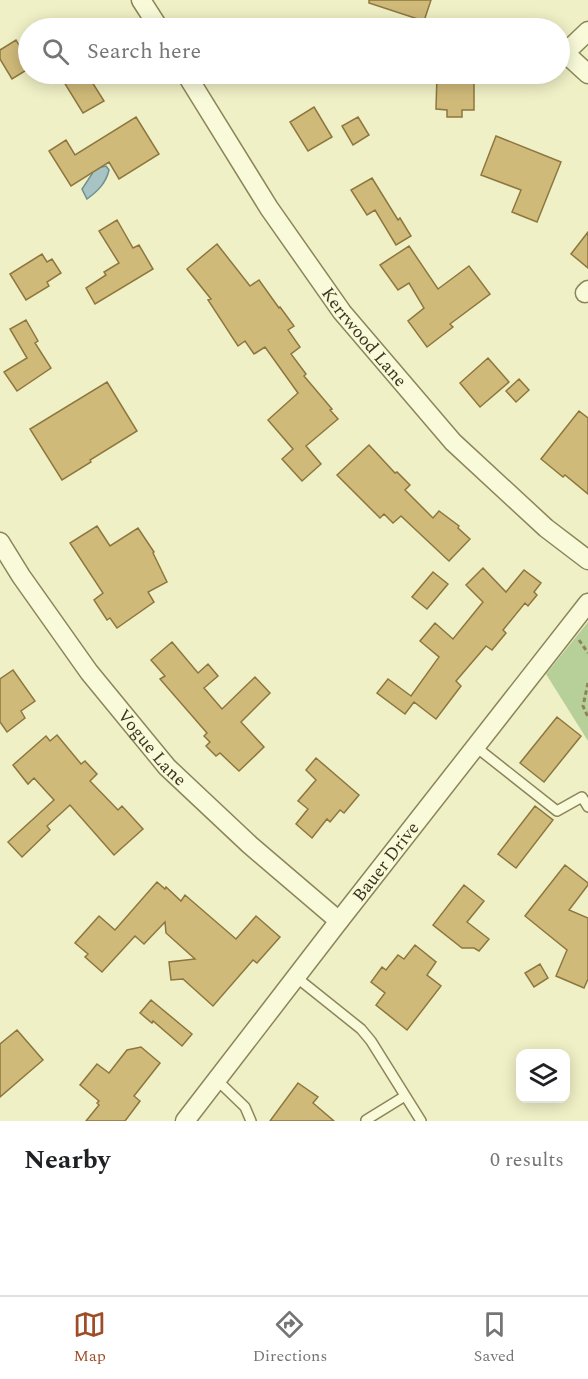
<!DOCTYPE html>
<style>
body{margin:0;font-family:Spectral,serif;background:#f6f6f6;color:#202124}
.controls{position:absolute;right:18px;bottom:18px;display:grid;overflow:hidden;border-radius:12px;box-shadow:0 3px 15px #0003}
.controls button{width:54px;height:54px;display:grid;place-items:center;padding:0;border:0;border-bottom:2px solid #e0e0e0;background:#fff;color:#202124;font:30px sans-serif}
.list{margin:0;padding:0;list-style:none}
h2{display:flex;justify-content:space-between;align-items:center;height:78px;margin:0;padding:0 24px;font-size:26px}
h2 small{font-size:20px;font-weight:400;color:#757577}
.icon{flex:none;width:33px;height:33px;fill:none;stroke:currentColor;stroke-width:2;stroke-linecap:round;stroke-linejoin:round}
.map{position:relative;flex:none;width:588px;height:1121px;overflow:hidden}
.search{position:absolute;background:#fff;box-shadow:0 3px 15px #0003;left:18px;right:18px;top:18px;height:66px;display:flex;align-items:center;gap:15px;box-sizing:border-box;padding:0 21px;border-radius:33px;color:#757577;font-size:22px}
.sheet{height:174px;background:#fff}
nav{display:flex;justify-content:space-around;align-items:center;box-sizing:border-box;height:84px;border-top:2px solid #e0e0e0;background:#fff;font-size:16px;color:#757577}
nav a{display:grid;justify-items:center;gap:3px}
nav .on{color:#9e4d28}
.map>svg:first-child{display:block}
.green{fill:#b7cf99}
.water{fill:#a7c3c4;stroke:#6d9093;stroke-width:1.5}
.building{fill:#d0ba7a;stroke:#8d773f;stroke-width:1.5}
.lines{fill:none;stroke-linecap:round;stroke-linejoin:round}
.service-casing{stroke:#8c855a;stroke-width:12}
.minor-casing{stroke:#8c855a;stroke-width:21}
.path{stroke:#8c855a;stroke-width:3;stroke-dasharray:4.5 3;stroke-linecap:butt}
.service{stroke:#f9fad9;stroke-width:9}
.minor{stroke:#f9fad9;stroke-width:18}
.labels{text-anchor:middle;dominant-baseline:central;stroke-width:5;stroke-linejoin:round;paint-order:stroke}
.street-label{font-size:18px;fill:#3c361f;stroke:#f6f7d6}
</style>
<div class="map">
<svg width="588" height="1121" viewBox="0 0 588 1121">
<rect width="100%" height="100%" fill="#eff0c5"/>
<path class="green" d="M 588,622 L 588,741 L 546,674 Z"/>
<path class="water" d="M 106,166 L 109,170 C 106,183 98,191 87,199 L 82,189 L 92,174 L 93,169 Z"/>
<path class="building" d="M 369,0 L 431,0 L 424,21 L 369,3 Z
M 16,40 L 28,61 L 28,69 L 12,79 L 0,59 L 0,50 Z
M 59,74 L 87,74 L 104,101 L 83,113 Z
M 437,74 L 474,74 L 474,110 L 462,110 L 462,117 L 447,117 L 447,110 L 436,109 Z
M 314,107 L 332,137 L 308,151 L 290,122 Z
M 136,117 L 159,154 L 119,179 L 109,162 L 71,186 L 49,151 L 66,140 L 75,155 Z
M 358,117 L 369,135 L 353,145 L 342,126 Z
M 496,136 L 561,162 L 537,222 L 512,212 L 521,190 L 481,175 Z
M 372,178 L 398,220 L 400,218 L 411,236 L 396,245 L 375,210 L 367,215 L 351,190 Z
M 117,220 L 133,248 L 139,245 L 153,269 L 95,304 L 86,288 L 106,275 L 104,272 L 119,263 L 99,231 Z
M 588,232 L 588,268 L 571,254 Z
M 217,244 L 250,286 L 259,280 L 279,308 L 280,307 L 294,326 L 288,330 L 300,347 L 291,354 L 306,374 L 304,376 L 332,409 L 330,410 L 338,419 L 306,446 L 321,464 L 302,481 L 282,459 L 293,449 L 268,420 L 298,393 L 265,347 L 254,354 L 245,341 L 238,346 L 208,300 L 211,299 L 187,269 Z
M 409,246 L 438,289 L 469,266 L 490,294 L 450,324 L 453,327 L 427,347 L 408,321 L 424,308 L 409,283 L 398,290 L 380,265 Z
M 42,254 L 47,262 L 52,259 L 61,273 L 47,282 L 49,286 L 26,300 L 10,274 Z
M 26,320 L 38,341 L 35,343 L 51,368 L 17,391 L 4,372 L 27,358 L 10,329 Z
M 488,358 L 509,382 L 480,407 L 460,383 Z
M 519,379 L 529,390 L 516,402 L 506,391 Z
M 107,382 L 137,431 L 90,460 L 91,462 L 62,480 L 30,429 Z
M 579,411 L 588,418 L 588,494 L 565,475 L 563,477 L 541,459 Z
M 369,445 L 395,473 L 397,472 L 410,485 L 405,490 L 433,518 L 439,511 L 459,526 L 458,528 L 470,539 L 449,561 L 401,516 L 393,523 L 384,514 L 380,518 L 337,475 Z
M 97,526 L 110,546 L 138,528 L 154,552 L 153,553 L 167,582 L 148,592 L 154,602 L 117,628 L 110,618 L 107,620 L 94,600 L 103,593 L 70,543 Z
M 483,568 L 506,592 L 524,570 L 541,583 L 534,592 L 537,595 L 528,606 L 525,603 L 503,630 L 506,633 L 492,650 L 486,646 L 456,681 L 461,686 L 436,719 L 414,702 L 405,714 L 377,693 L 388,679 L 411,696 L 439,657 L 420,641 L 435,623 L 453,639 L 483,602 L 466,585 Z
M 433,572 L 448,584 L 427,609 L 412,597 Z
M 172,642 L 198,673 L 208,664 L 218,676 L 204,688 L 222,709 L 255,677 L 270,693 L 241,722 L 264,747 L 239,771 L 220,753 L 216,756 L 206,746 L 210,742 L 204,736 L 207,733 L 160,679 L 165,676 L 151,660 Z
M 13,670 L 35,701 L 21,711 L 25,718 L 7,732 L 0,722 L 0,679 Z
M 557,717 L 581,736 L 544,782 L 520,763 Z
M 57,735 L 81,764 L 85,761 L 97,774 L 90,781 L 118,810 L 122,806 L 143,829 L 114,855 L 70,805 L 47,826 L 50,830 L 22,857 L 8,842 L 54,800 L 34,778 L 28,784 L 13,765 L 46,736 L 50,741 Z
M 316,758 L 359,795 L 344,813 L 340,810 L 330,822 L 327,819 L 312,838 L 296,824 L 308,809 L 298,801 L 316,780 L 306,770 Z
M 535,806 L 553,820 L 516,868 L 498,854 Z
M 565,865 L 588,883 L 588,885 L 569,910 L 588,918 L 588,979 L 584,988 L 556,976 L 567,950 L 525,916 Z
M 157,882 L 165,889 L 166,887 L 181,901 L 185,895 L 236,939 L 256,916 L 280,937 L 257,963 L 253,960 L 213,1006 L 183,979 L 171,980 L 169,962 L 195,959 L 166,933 L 165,922 L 144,944 L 135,936 L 102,972 L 85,957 L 88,954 L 75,943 L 99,916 L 115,930 Z
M 464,885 L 484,901 L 467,922 L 489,939 L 479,951 L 474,948 L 462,948 L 433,925 Z
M 415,945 L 436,962 L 427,975 L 441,986 L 407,1030 L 376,1005 L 385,993 L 371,982 L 382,967 L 386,970 L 398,955 L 404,959 Z
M 540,964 L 548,978 L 534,987 L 525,973 Z
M 151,1000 L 192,1034 L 182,1046 L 153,1021 L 152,1023 L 140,1013 Z
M 17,1030 L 43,1060 L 0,1097 L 0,1044 Z
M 141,1047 L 160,1063 L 134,1096 L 140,1101 L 125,1121 L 86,1121 L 99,1105 L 97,1103 L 99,1101 L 80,1085 L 97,1064 L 109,1073 L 127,1050 Z
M 298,1083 L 318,1097 L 313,1103 L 334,1121 L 270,1121 Z"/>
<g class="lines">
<g class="service-casing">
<path id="service" d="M 476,747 L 557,811 L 582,797 L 588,807
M 296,977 L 361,1029 L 371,1041 L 421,1121
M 217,1080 L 245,1107 L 251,1121
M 366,1120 L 405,1096"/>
</g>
<g class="minor-casing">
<g id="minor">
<path d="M 141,0 L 159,28"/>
<path d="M 588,31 L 565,53 L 588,74"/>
<path id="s1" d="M 186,74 L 269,208 L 342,312 L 453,442 L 546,528 L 588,560"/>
<path d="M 585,293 L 588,290"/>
<path id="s2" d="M 0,542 L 21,576 L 89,672 L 167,767 L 250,845 L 339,921"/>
<path id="s3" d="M 185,1121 L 339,921 L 588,603"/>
</g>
</g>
<path class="path" d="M 579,640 L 588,653
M 588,683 L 583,706 L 588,717"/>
<use href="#service" class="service"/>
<use href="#minor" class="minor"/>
</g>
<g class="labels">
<g class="street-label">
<text stroke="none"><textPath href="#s1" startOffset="318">Kerrwood Lane</textPath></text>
<text stroke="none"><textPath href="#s2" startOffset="256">Vogue Lane</textPath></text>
<text stroke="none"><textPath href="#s3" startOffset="328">Bauer Drive</textPath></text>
</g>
</g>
</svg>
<div class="controls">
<button><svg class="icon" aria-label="layers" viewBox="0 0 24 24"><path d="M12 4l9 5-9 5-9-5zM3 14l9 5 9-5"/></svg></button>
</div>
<div class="search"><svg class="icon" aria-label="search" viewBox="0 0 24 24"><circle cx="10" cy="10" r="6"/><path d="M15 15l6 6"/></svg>Search here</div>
</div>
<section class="sheet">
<h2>Nearby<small>0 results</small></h2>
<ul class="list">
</ul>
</section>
<nav>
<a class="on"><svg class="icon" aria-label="map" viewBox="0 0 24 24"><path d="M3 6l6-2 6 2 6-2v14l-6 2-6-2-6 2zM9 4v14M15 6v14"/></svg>Map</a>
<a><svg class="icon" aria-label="directions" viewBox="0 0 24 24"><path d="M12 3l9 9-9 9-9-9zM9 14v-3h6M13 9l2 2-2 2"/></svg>Directions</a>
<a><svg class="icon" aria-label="saved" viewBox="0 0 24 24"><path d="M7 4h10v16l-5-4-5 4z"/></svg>Saved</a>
</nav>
